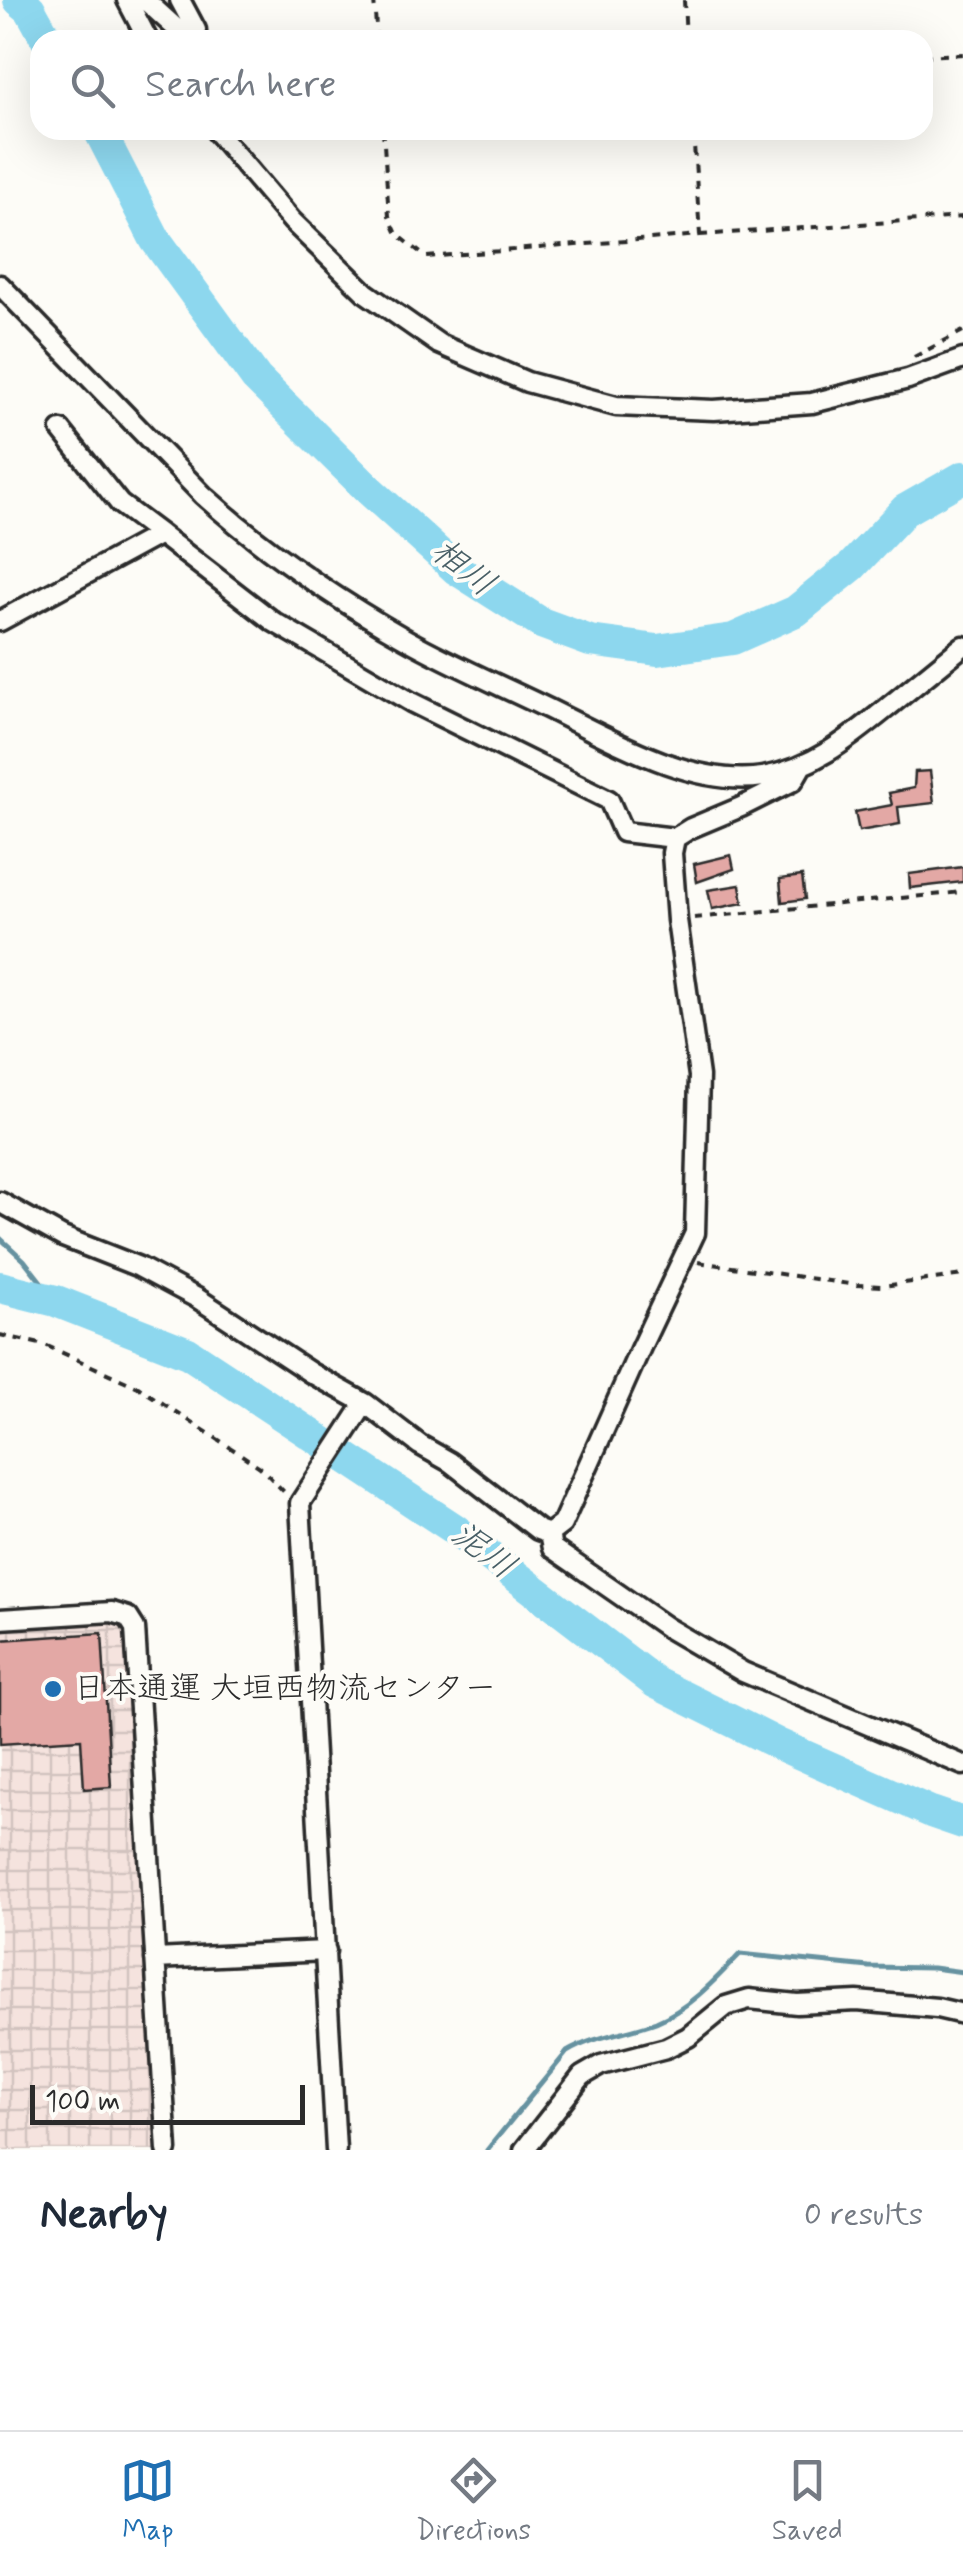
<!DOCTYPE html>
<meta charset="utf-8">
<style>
body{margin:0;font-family:Mynerve,"Klee One",sans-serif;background:#f6f6f7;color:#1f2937}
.scale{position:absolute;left:30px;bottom:25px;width:275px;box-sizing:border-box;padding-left:10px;border:5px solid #2b2b2b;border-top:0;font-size:28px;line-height:35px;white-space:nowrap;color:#2b2b2b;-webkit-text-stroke:8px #fdfcf7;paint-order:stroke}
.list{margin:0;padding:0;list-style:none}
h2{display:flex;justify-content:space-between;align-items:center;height:130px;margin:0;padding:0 40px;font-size:42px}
h2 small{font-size:32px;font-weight:400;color:#747a83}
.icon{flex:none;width:55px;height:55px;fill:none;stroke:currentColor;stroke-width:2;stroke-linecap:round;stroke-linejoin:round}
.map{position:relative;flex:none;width:963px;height:2150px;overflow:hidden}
.search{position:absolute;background:#fff;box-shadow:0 10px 40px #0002;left:30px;right:30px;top:30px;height:110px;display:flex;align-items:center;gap:25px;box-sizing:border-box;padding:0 35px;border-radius:30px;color:#747a83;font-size:38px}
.sheet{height:280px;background:#fff}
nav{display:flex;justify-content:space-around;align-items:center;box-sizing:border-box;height:140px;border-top:2px solid #e0e1e3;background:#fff;font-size:28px;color:#747a83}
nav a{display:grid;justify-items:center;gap:5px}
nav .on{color:#1f6fb2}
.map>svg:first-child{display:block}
.industrial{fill:url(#industrial-grid)}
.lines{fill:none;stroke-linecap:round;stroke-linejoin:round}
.stream{stroke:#6692a0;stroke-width:5}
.river{stroke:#8dd7ee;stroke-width:32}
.building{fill:#e3a8a5;stroke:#2b2b2b;stroke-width:2.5}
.street-casing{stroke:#2b2b2b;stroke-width:25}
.path{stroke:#2b2b2b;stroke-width:4;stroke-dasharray:8 8;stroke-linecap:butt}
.street{stroke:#fdfcf7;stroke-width:18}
.poi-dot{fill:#1f6fb2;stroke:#fdfcf7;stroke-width:4}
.labels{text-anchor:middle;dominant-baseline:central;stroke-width:8;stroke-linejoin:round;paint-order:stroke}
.poi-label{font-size:32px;fill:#2b2b2b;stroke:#fdfcf7;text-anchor:start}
.water-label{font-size:35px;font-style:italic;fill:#485f66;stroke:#fdfcf7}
</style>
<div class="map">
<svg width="963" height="2150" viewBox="0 0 963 2150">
<defs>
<pattern id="industrial-grid" width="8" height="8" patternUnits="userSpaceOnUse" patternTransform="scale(2.5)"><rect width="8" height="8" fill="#f5e3de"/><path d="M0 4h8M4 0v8" fill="none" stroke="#d2c3bf"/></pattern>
</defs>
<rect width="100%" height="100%" fill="#fdfcf7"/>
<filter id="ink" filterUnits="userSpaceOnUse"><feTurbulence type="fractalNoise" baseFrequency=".01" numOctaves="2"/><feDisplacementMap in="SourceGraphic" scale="20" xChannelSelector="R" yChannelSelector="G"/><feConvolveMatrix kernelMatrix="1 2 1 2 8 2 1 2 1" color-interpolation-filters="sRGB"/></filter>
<g filter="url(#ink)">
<path class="industrial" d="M 120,1619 L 129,1627 L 159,2150 L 0,2150 L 0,1626 Z"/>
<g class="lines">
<path class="stream" d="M 0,1238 L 24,1260 L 56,1301
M 487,2150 L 567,2052 C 594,2036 626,2033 656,2022 C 689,2009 716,1979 740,1954 L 869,1967 L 933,1968 L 963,1972"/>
<path class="river" d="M 19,0 L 30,9 L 47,40
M 99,130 L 155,239 L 256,378 L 369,490 L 456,569 L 541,623 L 590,641 L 657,650 L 733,639 L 796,611 L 852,566 L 905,510 L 963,477
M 0,1287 L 56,1301 L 188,1353 L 453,1528 L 656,1683 L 778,1744 L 931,1812 L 963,1823"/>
</g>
<path class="building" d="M 930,771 L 934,803 L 898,807 L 900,824 L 859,831 L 855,812 L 892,805 L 889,793 L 914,788 L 915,772 Z
M 731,855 L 734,869 L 697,882 L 694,864 Z
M 963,867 L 963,882 L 910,888 L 909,874 Z
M 802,876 L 805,899 L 782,902 L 780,879 Z
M 740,885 L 743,903 L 712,909 L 708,890 Z
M 102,1633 L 111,1787 L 84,1789 L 81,1739 L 0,1744 L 0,1640 Z"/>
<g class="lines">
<g class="street-casing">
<path id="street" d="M 127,0 L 148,40
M 145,0 L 189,40
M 180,0 L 196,30 L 196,40
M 215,130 L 292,221 L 366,293 L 439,344 L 527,382 L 616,406 L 714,410 L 812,403 L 908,379 L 963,359
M 0,285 L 203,495 C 265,551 334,598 406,639 C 452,665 502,686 549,709 C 610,739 693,788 763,777 C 815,768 852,736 893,703 C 916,684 940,665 963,646
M 160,534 L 274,622 L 411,702 L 609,800 L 623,832 L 675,838 L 691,828 L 741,807 L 793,781 L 801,767
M 0,621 L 160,534 L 120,504 L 61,430
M 0,1202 L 63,1237 L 139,1267 L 197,1298 L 311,1373 L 365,1403 L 420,1445 L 450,1462 L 538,1530 L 549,1534
M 549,1534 L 562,1524 L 641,1347 L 695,1233 L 699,1076 L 677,920 L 672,853 L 675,838
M 549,1534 L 552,1548 L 666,1627 L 743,1672 L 963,1765
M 0,1619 L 112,1612 L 128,1617 L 135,1628 L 167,2150
M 155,1959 L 326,1951
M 336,2150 L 300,1503 L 365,1403
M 524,2150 L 582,2076 L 601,2065 L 666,2048 L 688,2037 L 726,2006 L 749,1999 L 797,2004 L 857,2001 L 937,2008 L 963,2014"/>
</g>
<path class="path" d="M 374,0 L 377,40
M 684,0 L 686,40
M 923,56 L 963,54
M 383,130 L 389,216 L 397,234 L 426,257 L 700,235 L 693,130
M 700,235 L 963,217
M 914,357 L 963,331
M 694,918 L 963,892
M 698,1262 L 856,1285 L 883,1286 L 963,1275
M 0,1335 L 45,1345 L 138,1387 L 260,1467 L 287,1495"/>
<use href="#street" class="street"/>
</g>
</g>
<circle class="poi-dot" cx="53" cy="1689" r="10"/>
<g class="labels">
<g class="poi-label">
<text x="73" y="1689">日本通運 大垣西物流センター</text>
</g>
<g class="water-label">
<text transform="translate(463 568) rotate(38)">相川</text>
<text transform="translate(483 1551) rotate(37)">泥川</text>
</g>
</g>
</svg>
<div class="scale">100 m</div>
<div class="search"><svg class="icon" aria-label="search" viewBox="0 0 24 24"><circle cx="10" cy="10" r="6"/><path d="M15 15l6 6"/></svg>Search here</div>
</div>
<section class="sheet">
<h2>Nearby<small>0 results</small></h2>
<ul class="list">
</ul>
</section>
<nav>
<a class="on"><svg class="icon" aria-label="map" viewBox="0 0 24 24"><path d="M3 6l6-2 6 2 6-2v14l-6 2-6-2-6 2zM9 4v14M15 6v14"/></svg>Map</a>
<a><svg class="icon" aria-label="directions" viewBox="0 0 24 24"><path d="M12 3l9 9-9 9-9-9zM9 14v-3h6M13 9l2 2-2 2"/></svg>Directions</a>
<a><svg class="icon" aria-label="saved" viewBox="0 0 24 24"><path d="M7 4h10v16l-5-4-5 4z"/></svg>Saved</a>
</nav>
